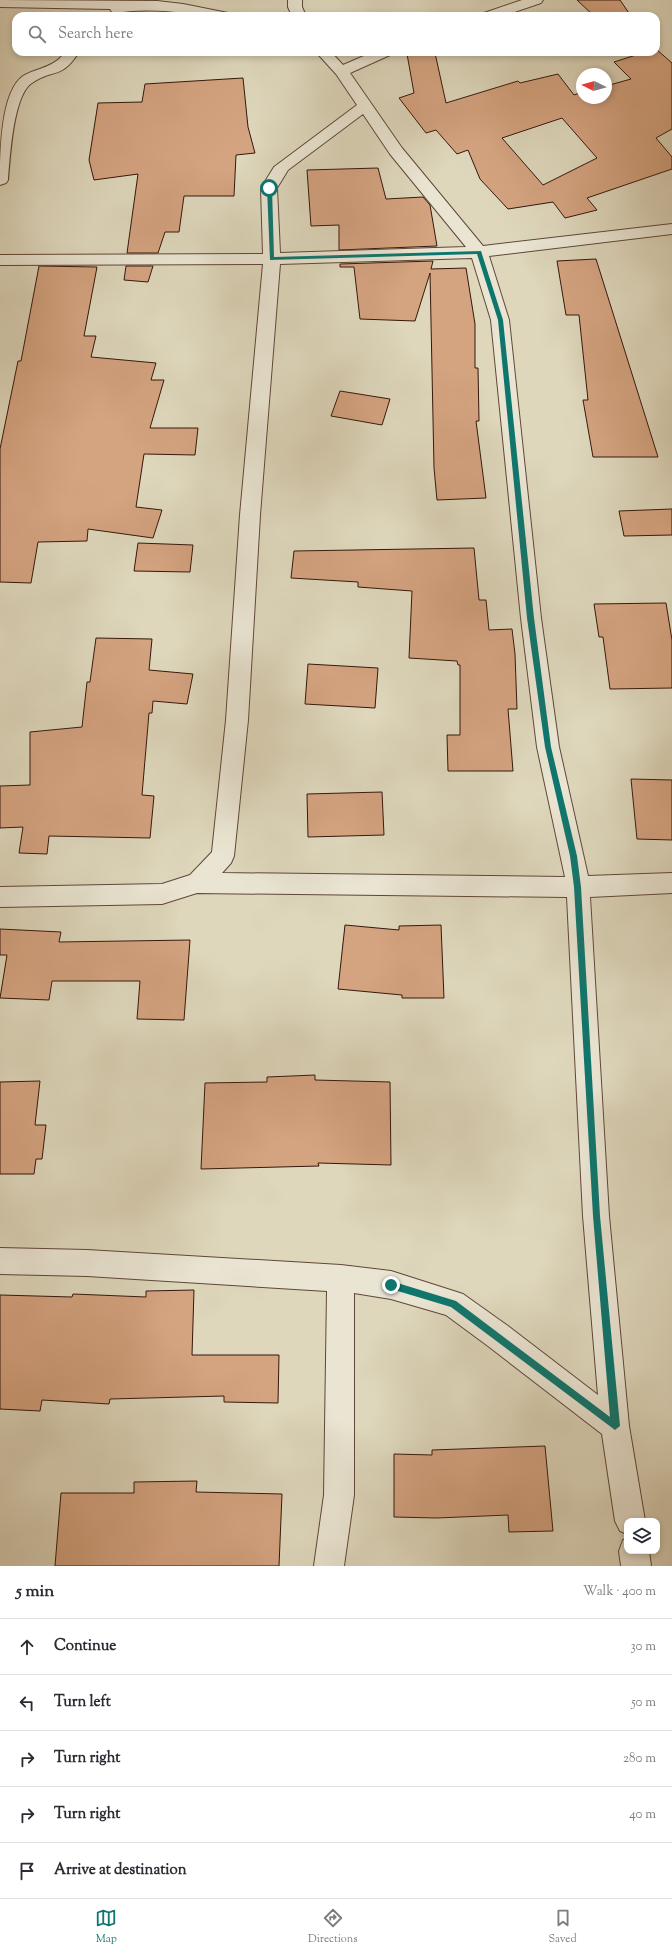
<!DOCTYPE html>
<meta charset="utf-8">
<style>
body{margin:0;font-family:"Sorts Mill Goudy",serif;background:#f2f2f3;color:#2b2b33}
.controls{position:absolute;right:12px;bottom:12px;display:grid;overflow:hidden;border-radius:8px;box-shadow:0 2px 6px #0003}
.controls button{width:36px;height:36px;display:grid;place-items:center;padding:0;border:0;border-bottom:1px solid #e1e1e2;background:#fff;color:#2b2b33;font:20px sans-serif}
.compass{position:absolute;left:576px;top:68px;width:36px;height:36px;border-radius:50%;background:#fff;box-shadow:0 2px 6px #0003;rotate:276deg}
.stop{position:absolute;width:12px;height:12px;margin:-9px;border:3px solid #0f766e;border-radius:50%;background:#fff}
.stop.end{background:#0f766e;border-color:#fff;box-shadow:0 1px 4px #0008}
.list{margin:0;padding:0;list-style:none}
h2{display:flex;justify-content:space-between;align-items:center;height:52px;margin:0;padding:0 16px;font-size:17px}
h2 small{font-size:13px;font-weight:400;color:#7c7c81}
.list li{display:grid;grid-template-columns:26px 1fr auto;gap:12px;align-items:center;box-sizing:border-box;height:56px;padding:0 16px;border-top:1px solid #e1e1e2}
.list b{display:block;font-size:15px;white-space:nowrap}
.list em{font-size:13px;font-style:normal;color:#7c7c81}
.icon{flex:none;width:22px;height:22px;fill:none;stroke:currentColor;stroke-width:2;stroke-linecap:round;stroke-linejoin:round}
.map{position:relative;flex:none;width:672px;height:1566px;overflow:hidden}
.search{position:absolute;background:#fff;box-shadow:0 2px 6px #0003;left:12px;right:12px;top:12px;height:44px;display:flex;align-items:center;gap:10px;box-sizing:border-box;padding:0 14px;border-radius:12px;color:#7c7c81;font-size:15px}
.sheet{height:332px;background:#fff}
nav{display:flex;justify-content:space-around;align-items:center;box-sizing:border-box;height:56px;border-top:1px solid #e1e1e2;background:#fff;font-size:11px;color:#7c7c81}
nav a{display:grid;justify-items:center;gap:2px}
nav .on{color:#0f766e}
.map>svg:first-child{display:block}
.building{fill:#d4a380;stroke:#35170c;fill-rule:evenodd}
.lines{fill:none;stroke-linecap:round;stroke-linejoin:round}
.street-casing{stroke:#5f4738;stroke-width:2}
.street{fill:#eae5d3;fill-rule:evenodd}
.route{fill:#0f766e}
</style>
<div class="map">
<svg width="672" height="1566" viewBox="0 0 672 1566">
<rect width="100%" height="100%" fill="#ded7bc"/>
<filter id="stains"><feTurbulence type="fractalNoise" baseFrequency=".005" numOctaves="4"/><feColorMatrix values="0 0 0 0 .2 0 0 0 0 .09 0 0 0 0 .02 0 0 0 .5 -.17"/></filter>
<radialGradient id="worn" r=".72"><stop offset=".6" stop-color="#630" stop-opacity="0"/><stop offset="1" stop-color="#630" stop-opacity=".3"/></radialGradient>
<path class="building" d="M 577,0 L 620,0 L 631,16 L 594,16 Z
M 656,49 L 672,63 L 672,129 L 656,138 L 672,157 L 672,169 L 587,198 L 597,210 L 565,218 L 553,202 L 508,209 L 480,179 L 468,150 L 457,154 L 436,130 L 426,133 L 399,98 L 414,93 L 407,54 L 435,53 L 446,103 L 518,81 L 520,83 L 558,74 L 574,95 L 582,92 L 582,98 L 606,98 L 606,86 L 631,79 L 614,62 L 636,55 L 632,52 L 656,52 ZM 562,118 L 597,158 L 543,185 L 502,138 Z
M 243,78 L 248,127 L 255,153 L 236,155 L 234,196 L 184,196 L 179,232 L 165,232 L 158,253 L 127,253 L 138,174 L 94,180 L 89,160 L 98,103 L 142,102 L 145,84 Z
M 378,168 L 386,199 L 423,197 L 430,205 L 437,246 L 339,250 L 339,225 L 311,226 L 307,170 Z
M 596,259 L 658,457 L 593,457 L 583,400 L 588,400 L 579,315 L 566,315 L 557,261 Z
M 433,261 L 431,269 L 466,268 L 475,324 L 475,368 L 478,368 L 479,421 L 476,421 L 486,498 L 437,500 L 434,468 L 430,273 L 415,321 L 360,319 L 354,267 L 340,267 L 340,264 Z
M 39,266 L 97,267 L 84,336 L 96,336 L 91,357 L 156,363 L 151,380 L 164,380 L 150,428 L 198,428 L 195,455 L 144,454 L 136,507 L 162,510 L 153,538 L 88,529 L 87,541 L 38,542 L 31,583 L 0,582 L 0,449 L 18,361 L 21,361 Z
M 126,266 L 153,266 L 148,282 L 124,280 Z
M 340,391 L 390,399 L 382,425 L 331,416 Z
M 672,509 L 672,535 L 624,536 L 619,511 Z
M 138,543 L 193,545 L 190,572 L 134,571 Z
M 474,548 L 479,600 L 486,600 L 489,630 L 512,629 L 515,654 L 517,709 L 508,709 L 513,771 L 448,771 L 447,735 L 460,735 L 460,665 L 458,665 L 457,661 L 409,658 L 412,591 L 358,587 L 358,582 L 291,578 L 294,551 Z
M 666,603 L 672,640 L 672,688 L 610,689 L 603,637 L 599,637 L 594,604 Z
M 96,638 L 152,639 L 149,670 L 193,674 L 187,704 L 153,701 L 152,713 L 149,713 L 142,795 L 154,796 L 150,838 L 49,836 L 47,854 L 19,853 L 23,827 L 0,828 L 0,786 L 30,785 L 30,732 L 82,727 L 87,682 L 90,682 Z
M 308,664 L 378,668 L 375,708 L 305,704 Z
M 631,779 L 672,780 L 672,840 L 637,839 Z
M 382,792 L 384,835 L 308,837 L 307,794 Z
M 345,925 L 399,930 L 399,926 L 441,925 L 444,998 L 402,998 L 402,995 L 338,989 Z
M 0,929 L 61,932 L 59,942 L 190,940 L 184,1020 L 137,1019 L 140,981 L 52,981 L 49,1000 L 0,998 L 7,955 L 0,955 Z
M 315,1075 L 315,1080 L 390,1082 L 391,1165 L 318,1163 L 319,1166 L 201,1169 L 205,1083 L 267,1082 L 267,1077 Z
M 40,1081 L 35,1125 L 46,1125 L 42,1159 L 36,1159 L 34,1174 L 0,1174 L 0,1082 Z
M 194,1290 L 192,1355 L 279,1355 L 278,1403 L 224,1402 L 224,1396 L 110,1399 L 109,1404 L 42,1400 L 40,1411 L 0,1409 L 0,1295 L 72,1297 L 73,1294 L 146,1297 L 146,1291 Z
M 545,1446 L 553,1531 L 509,1532 L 508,1515 L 437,1518 L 394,1517 L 394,1454 L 432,1455 L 432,1450 Z
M 197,1481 L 196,1492 L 282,1494 L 279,1566 L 55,1566 L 61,1493 L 134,1493 L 134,1482 Z"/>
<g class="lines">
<g class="street-casing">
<path id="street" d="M 0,0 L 157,1 L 183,4 L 228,13 L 230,16 C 192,16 156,6 117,13 L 112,12 L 110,9 L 0,7 Z
M 288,0 L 302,0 L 302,7 L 306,16 L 292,16 L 288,7 Z
M 522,0 L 543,0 L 541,3 L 503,16 L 482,16 L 484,13 Z
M 65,52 L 79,52 C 61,80 54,68 32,83 C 13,95 10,158 8,180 L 6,183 L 0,185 C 0,156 0,92 23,76 C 39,67 54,68 65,52 Z
M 316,52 L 331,52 L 343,65 L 373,52 L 392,52 L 390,55 L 350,73 L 402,148 L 483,246 L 672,224 L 672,234 L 489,256 L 509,320 L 541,618 L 559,747 L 588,876 L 672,873 L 672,893 L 590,897 L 609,1216 L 629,1426 L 645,1521 L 627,1521 L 627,1534 L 620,1531 L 615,1521 L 602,1434 L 488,1346 L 446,1315 L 391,1299 L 354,1293 L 354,1495 L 344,1566 L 314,1566 L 324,1495 L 327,1291 L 87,1276 L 0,1274 L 0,1248 L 87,1250 L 341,1265 L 391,1271 L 463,1294 L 508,1326 L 598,1395 L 583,1216 L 567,897 L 197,893 L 162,904 L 0,907 L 0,887 L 162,884 L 190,875 L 212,852 L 226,720 L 240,515 L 263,264 L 0,265 L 0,255 L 263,254 L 261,188 L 274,167 L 357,105 L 336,74 ZM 363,114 L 390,154 L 466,247 L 280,253 L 277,188 L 288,170 ZM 472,258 L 491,320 L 521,618 L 537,747 L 565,877 L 222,873 L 231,863 L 234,856 L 248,720 L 260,515 L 280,264 Z
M 627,1539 L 627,1551 L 649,1551 L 651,1566 L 621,1566 L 619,1551 L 623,1540 Z"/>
</g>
<use href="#street" class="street"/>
</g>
<path class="route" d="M 269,187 L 272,188 L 274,257 L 481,251 L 503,320 L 534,618 L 551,747 L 577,856 L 581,887 L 600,1216 L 620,1426 L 615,1430 L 451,1307 L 391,1289 L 387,1285 L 391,1281 L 456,1301 L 610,1417 L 593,1216 L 574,887 L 570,856 L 545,747 L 527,618 L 498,320 L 477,254 L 270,260 L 267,188 Z"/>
<rect width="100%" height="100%" filter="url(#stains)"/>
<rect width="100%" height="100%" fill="url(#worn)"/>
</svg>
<div class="controls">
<button><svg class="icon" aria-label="layers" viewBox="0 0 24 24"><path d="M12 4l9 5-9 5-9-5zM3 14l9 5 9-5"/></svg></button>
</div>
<svg class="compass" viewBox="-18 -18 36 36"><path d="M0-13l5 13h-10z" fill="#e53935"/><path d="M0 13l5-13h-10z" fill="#7c7c81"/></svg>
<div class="stop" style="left:269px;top:188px"></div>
<div class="stop end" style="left:391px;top:1285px"></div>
<div class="search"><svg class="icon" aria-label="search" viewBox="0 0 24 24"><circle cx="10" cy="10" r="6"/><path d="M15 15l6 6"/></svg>Search here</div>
</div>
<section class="sheet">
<h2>5 min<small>Walk · 400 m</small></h2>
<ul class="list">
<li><svg class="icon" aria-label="ahead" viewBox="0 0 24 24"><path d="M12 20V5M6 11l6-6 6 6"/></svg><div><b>Continue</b></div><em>30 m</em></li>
<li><svg class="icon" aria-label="left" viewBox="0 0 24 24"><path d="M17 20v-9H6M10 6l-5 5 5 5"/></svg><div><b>Turn left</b></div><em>50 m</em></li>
<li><svg class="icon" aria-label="right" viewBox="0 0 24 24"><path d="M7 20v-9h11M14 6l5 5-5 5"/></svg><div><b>Turn right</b></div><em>280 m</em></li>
<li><svg class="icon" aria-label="right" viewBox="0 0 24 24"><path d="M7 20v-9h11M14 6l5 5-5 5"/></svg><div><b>Turn right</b></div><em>40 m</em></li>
<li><svg class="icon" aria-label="arrive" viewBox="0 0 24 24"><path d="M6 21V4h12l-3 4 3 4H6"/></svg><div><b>Arrive at destination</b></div></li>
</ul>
</section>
<nav>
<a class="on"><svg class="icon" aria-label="map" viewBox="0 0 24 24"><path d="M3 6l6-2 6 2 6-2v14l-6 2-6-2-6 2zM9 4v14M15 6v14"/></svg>Map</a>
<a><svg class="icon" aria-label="directions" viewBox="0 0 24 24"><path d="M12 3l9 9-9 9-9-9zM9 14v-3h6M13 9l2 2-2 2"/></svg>Directions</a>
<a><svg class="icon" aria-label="saved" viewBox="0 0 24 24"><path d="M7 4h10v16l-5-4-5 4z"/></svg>Saved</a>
</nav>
